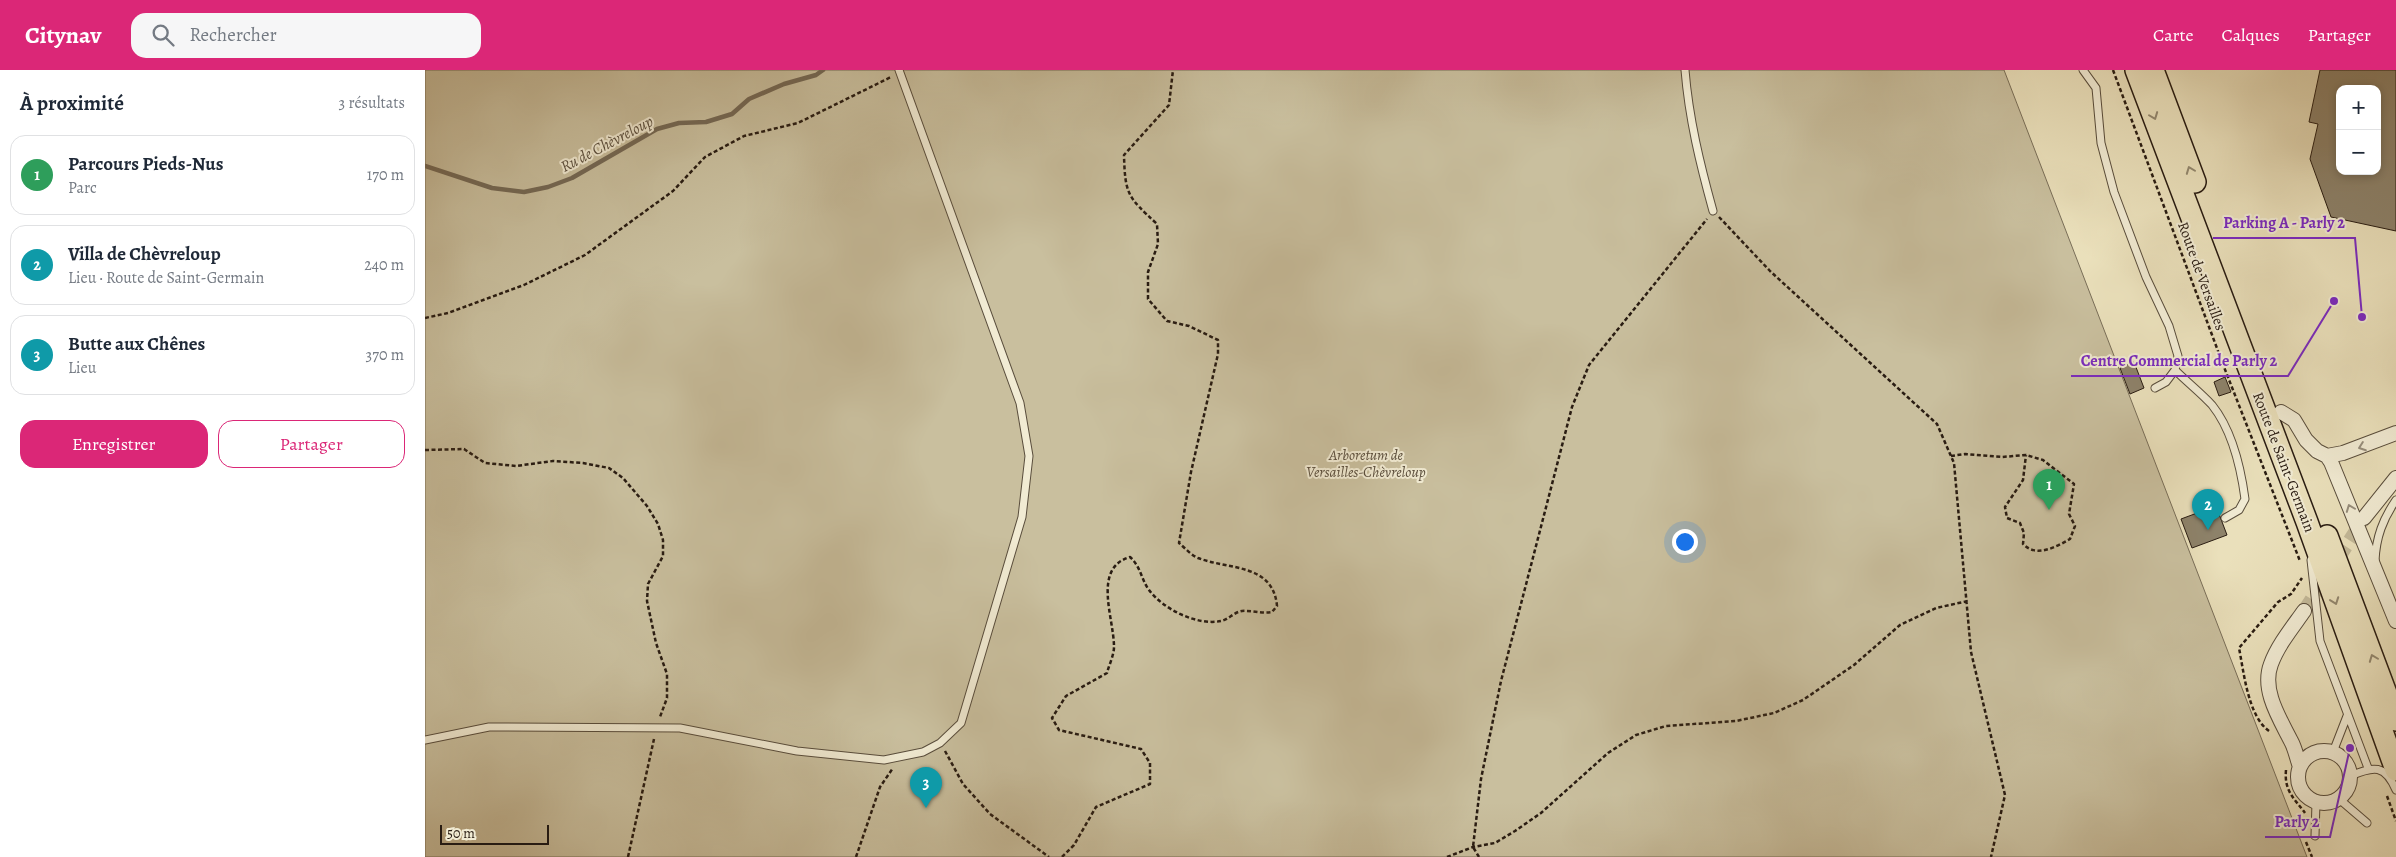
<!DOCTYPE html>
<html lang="fr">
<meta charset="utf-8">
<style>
body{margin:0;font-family:Alegreya,serif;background:#f6f6f7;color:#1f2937}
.controls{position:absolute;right:15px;top:15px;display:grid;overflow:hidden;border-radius:10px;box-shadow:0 2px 8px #0003}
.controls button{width:45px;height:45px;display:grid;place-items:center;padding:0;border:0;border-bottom:1px solid #e0e1e3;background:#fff;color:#1f2937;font:25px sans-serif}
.scale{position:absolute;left:15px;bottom:12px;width:109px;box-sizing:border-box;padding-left:5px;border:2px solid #291c12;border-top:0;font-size:14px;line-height:18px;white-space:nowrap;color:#291c12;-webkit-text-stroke:4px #f1ebd3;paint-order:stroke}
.you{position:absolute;left:1259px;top:471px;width:18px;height:18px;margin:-12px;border:4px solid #fff;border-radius:50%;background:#1a73e8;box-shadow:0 0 0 8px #1a73e833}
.badge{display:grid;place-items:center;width:32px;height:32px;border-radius:50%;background:#db2777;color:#fff;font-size:16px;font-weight:700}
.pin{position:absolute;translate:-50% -41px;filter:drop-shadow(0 1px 2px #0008)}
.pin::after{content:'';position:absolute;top:26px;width:18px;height:15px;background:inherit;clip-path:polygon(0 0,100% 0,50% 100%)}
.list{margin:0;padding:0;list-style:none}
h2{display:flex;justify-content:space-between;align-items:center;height:65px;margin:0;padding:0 20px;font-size:21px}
h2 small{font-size:16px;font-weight:400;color:#747a83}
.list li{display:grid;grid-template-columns:32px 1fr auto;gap:15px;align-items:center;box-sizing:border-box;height:80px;margin:0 10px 10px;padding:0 10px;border:1px solid #e0e1e3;border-radius:15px}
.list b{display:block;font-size:19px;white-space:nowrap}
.list p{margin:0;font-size:16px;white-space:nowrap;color:#747a83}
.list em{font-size:16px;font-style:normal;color:#747a83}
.actions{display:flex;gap:10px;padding:15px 20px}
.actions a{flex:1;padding:11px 0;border:1px solid #db2777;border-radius:15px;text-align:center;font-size:18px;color:#db2777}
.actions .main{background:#db2777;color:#fff}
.icon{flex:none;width:28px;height:28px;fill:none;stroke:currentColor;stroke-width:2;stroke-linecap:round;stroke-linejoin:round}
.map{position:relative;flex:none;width:1971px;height:787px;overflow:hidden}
header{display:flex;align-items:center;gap:30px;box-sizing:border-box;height:70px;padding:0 25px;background:#db2777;color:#fff}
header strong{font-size:24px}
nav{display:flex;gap:28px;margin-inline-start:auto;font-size:18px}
.search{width:350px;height:45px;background:#f6f6f7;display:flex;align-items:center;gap:12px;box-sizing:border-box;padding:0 18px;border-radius:15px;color:#747a83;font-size:19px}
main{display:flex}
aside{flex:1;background:#fff}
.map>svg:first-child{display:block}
.green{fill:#c9bf9e;stroke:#796e58}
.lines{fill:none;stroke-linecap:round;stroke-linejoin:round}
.stream{stroke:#756955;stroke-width:4.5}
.building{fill:#8d826a;stroke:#291c12;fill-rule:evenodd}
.street-tunnel{stroke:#c3b999;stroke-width:14;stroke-dasharray:14 7;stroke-linecap:butt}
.lane-casing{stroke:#594d3c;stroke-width:9}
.street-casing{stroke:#594d3c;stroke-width:16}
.primary-casing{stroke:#291c12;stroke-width:24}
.path{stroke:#291c12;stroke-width:2.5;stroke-dasharray:4 2.5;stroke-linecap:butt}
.lane{stroke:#f1ebd3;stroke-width:7}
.street{stroke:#f1ebd3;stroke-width:14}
.primary{stroke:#eae0bb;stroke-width:21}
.oneway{stroke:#93886f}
.oneway2{stroke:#978e7c}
.labels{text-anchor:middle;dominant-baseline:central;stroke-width:4;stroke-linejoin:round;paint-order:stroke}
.street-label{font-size:15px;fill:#291c12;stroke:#f1ebd3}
.park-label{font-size:15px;font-style:italic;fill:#594d3c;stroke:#f1ebd3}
.water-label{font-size:16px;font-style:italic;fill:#5c503f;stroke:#f1ebd3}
.leader{fill:none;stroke:#7b2cbf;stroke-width:2}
.callout-dot{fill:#7b2cbf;stroke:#f1ebd3;stroke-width:2}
.callout-label{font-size:16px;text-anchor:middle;font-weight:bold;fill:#7b2cbf;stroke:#f1ebd3;stroke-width:4;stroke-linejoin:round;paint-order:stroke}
</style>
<header>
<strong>Citynav</strong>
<div class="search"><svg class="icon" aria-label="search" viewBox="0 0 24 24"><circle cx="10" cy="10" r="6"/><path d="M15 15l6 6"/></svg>Rechercher</div>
<nav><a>Carte</a><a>Calques</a><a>Partager</a></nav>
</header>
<main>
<aside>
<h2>À proximité<small>3 résultats</small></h2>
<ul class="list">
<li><span class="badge" style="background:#2e9e5b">1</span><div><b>Parcours Pieds-Nus</b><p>Parc</p></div><em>170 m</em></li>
<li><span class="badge" style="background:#0f9aa8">2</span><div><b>Villa de Chèvreloup</b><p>Lieu · Route de Saint-Germain</p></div><em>240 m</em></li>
<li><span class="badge" style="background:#0f9aa8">3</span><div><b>Butte aux Chênes</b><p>Lieu</p></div><em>370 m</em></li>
</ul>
<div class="actions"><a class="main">Enregistrer</a><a>Partager</a></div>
</aside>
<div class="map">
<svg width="1971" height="787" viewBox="0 0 1971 787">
<rect width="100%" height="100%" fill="#eae0bb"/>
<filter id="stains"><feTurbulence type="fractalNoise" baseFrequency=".004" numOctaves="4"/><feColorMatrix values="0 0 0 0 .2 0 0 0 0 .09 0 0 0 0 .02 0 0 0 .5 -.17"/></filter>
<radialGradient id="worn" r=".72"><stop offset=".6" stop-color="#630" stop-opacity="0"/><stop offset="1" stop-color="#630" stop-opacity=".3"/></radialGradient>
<path class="green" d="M 0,0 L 1579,0 L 1882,787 L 0,787 Z"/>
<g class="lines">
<path class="stream" d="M 0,96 L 67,118 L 99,122 L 123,117 L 147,108 L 232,59 L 254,53 L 281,52 L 307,44 L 324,29 L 359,14 L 391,5 L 398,0"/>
</g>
<path class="building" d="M 1895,0 L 1971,0 L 1971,161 L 1906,147 L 1885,89 L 1893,54 L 1884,52 ZM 1915,19 L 1952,19 L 1952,101 L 1915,101 Z
M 1709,292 L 1719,318 L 1705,324 L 1695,298 Z
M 1800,307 L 1806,322 L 1794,326 L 1789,312 Z
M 1791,436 L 1802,465 L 1767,478 L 1756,449 Z"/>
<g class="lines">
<path class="street-tunnel" d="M 1879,541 L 1938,450"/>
<g class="lane-casing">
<path id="lane" d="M 1260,0 C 1264,49 1275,94 1288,141
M 1658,0 L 1671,18 L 1676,73 L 1689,122 L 1721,207 L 1744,256 L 1753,286 L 1750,300 L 1741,312 L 1730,318
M 1750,300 C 1762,312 1776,323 1787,335 C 1807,360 1816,399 1820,429 L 1814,440 L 1800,448
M 1886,490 L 1895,571 L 1943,698
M 1950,491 C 1951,467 1958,449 1971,430
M 0,670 L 64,657 L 255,658 L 372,681 L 459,690 L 498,682 L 515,673 L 536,653 L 597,447 L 604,386 L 595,333 L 474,0
M 1908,682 L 1922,646
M 1925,706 C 1949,696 1960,694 1971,720
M 1913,728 L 1942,753
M 1890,766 L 1891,732"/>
</g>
<g class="street-casing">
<path id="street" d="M 1856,342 L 1869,350 L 1881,370 L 1892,381 L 1902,386 L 1906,392 L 1971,551
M 1902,386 L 1918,383 L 1971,363
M 1939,448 L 1971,408
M1873 707a26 26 0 1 1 52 0a26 26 0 1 1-52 0Z
M 1875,697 C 1872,688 1870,678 1866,671 C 1855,649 1836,620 1846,594 C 1853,575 1867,558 1879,541"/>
</g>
<g class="primary-casing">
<path id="primary" d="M 1711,0 L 1882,452 L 1971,700
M 1728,0 L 1770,112
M 1902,466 L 1971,650"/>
</g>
<path class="path" d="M 1688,0 L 1799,297 L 1875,491
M 1294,147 L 1345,201 L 1512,354 L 1529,393 L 1546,582 L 1580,725 L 1566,787
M 0,248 L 23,243 L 99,215 L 160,185 L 248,121 L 280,87 L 319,66 L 373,53 L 466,7
M 0,380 L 39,379 L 60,393 L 91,396 L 128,391 L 158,393 L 184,398 L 198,408 L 222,436 L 233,454 L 238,470 L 238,486 L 223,514 L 222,531 L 231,573 L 242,604 L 242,628 L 235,647
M 1526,386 L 1540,384 L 1577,387 L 1601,385 L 1618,390 L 1649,414 L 1644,444 L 1650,456 L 1645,469 C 1631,477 1611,488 1598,474 L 1599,463 L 1595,453 L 1582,448 L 1580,437 L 1598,410 L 1601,385
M 1844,661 C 1823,646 1819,603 1814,578 L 1853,532 L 1866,524 L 1877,508
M 520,681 L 538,714 L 565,744 L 624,787
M 1861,700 C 1859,721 1869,728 1880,743
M 1962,726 L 1971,751
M 1881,772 L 1887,787
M 203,787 L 229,669
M 431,787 L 455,717 L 468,698
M 637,787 L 649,775 L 671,737 L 725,714 L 725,693 L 716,679 L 634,660 L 627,648 L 641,626 L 682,603 C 684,595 689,585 689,577 C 689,548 667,498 705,487 C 716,497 716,509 724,520 C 738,539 772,556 796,551 C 803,550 809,542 817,541 C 826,540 837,544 847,542 L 852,536 C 848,493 804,500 773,488 C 766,485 760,478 754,473 L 766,402 L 793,284 L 793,270 L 764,256 L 742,251 L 723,229 L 723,202 L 733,174 L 732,154 C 703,127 700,125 699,85 L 744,35 L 748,0
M 1022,787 L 1048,777 L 1070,773 L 1090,761 L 1116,743 L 1183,683 L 1211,665 L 1241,656 L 1311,651 L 1349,643 L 1378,630 L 1429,595 L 1475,555 L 1511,538 L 1543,531
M 1054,787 L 1048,777 L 1056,709 L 1076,611 L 1147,337 L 1164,295 L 1282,149"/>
<use href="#lane" class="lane"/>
<use href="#street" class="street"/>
<use href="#primary" class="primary"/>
</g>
<defs><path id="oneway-chevron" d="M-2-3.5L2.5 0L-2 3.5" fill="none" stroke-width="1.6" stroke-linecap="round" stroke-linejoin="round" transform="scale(1.25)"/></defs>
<g class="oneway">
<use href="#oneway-chevron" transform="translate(1729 46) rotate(69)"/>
<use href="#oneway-chevron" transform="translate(1765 100) rotate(-111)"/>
<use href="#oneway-chevron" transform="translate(1910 531) rotate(70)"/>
<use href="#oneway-chevron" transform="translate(1948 588) rotate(-111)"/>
</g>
<g class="oneway2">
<use href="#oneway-chevron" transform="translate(1937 377) rotate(160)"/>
<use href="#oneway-chevron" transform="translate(1925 438) rotate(-111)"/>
</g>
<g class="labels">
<g class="street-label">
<text transform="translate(1777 206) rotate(70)">Route de Versailles</text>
<text transform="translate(1859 392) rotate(69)">Route de Saint-Germain</text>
</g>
<g class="park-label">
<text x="941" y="385">Arboretum de<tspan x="941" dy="17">Versailles-Chèvreloup</tspan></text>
</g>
<g class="water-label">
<text transform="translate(182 74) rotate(-28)">Ru de Chèvreloup</text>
</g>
</g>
<path class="leader" d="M1937 247L1930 168H1788M1909 231L1863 306H1646M1925 678L1905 767H1840"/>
<g class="callout-dot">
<circle cx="1937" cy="247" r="5"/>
<circle cx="1909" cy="231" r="5"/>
<circle cx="1925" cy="678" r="5"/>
</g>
<g class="callout-label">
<text x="1859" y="158">Parking A - Parly 2</text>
<text x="1754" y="296">Centre Commercial de Parly 2</text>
<text x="1872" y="757">Parly 2</text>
</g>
<rect width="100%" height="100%" filter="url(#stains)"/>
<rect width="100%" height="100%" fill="url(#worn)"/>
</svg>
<div class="controls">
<button>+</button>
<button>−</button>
</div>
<div class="scale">50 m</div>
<div class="you"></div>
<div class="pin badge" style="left:1624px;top:440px;background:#2e9e5b">1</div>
<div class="pin badge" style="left:1783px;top:460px;background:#0f9aa8">2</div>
<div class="pin badge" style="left:501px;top:738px;background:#0f9aa8">3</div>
</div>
</main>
